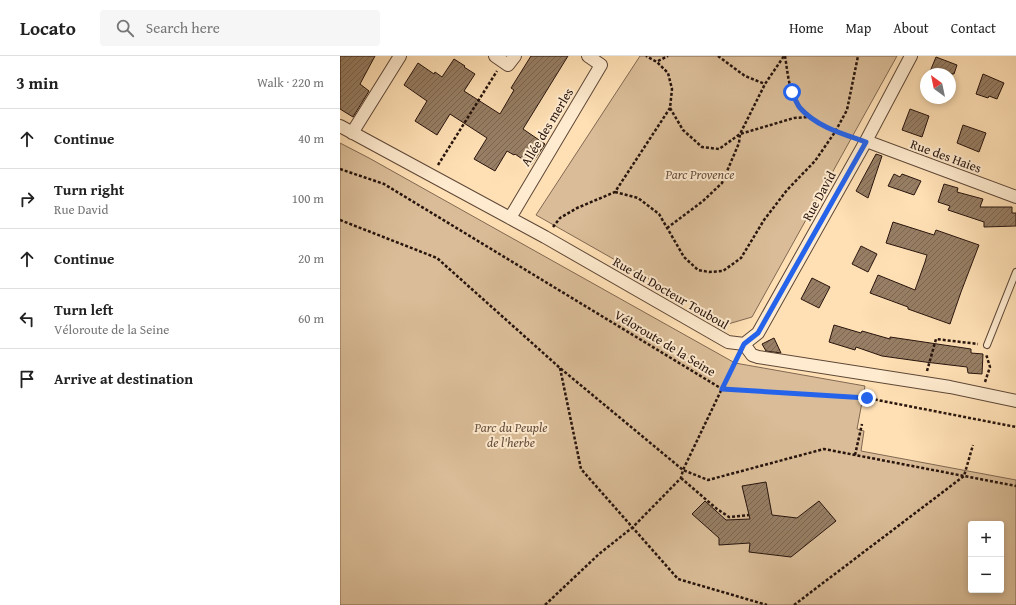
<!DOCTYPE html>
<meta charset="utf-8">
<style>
body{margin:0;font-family:"Gentium Book Plus",serif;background:#f6f6f6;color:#222}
.controls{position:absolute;right:12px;bottom:12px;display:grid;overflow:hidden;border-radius:4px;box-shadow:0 2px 6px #0003}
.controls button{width:36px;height:36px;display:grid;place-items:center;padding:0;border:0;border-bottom:1px solid #e0e0e0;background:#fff;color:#222;font:20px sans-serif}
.compass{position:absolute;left:580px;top:12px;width:36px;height:36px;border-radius:50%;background:#fff;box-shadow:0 2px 6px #0003;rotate:327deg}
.stop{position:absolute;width:12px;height:12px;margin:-9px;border:3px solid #2563eb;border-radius:50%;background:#fff}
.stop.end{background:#2563eb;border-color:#fff;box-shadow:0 1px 4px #0008}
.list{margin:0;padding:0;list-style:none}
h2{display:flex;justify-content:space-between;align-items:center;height:52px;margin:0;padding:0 16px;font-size:17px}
h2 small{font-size:13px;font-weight:400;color:#767676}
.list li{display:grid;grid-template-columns:26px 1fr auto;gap:12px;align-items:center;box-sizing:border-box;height:60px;padding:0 16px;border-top:1px solid #e0e0e0}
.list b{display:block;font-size:15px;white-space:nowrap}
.list p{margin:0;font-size:13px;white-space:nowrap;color:#767676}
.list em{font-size:13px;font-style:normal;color:#767676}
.icon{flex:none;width:22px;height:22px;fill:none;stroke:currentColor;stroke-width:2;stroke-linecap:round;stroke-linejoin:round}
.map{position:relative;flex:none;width:676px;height:549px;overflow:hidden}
header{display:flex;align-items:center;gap:24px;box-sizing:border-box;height:56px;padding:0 20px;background:#fff;border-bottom:1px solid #e0e0e0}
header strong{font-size:19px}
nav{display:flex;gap:22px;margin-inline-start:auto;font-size:14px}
.search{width:280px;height:36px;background:#f6f6f6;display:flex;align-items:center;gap:10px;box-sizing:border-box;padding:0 14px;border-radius:4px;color:#767676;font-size:15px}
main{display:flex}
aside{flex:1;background:#fff}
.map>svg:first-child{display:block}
.green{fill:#dabd98;stroke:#806852;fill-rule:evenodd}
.building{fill:url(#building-hatch);stroke:#27140d}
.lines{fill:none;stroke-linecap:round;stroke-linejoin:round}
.service-casing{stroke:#5d4737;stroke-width:8}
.minor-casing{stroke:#5d4737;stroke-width:14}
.path{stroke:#27140d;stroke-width:2.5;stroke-dasharray:3 2;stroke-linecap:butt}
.service{stroke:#ffebcf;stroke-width:6}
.minor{stroke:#ffebcf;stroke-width:12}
.route{stroke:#2563eb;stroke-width:5}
.labels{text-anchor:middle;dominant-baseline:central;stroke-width:4;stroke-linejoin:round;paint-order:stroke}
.street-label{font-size:13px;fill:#27140d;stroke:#ffebcf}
.park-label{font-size:13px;font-style:italic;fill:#664f3e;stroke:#ffebcf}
</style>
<header>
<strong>Locato</strong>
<div class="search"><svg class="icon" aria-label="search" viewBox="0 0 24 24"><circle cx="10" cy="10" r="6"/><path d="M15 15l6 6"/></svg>Search here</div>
<nav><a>Home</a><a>Map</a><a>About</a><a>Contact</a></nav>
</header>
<main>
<aside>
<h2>3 min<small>Walk · 220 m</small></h2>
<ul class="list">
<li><svg class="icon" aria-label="ahead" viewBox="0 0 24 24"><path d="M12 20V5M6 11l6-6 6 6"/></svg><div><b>Continue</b></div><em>40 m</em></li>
<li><svg class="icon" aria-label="right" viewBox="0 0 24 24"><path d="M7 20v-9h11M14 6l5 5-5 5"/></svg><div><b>Turn right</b><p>Rue David</p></div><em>100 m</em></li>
<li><svg class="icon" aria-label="ahead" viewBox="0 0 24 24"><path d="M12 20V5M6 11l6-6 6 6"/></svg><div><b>Continue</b></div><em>20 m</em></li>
<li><svg class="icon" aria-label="left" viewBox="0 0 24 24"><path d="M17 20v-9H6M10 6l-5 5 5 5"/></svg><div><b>Turn left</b><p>Véloroute de la Seine</p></div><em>60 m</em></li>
<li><svg class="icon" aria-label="arrive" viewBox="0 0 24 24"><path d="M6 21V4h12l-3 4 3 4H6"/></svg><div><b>Arrive at destination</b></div></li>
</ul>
</aside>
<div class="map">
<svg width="676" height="549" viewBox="0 0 676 549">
<defs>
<pattern id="building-hatch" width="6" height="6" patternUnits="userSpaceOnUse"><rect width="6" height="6" fill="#977e64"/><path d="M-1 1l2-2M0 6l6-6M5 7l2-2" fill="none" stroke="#7b6651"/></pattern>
</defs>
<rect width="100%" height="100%" fill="#ffe0b5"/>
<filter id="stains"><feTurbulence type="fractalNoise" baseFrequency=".005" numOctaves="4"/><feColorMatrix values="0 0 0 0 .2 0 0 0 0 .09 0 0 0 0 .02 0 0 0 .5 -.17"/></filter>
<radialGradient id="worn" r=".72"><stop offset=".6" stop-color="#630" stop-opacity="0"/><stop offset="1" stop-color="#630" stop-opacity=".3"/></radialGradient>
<path class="green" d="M 300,0 L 557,0 L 412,261 L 388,268 L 196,159 Z
M 0,87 L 29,102 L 395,307 L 525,330 L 517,373 L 524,375 L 521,395 L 676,424 L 676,549 L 0,549 ZM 631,468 L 661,468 L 661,534 L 631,534 Z"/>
<path class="building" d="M 0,0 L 35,0 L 20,28 L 29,35 L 13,61 L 0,53 Z
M 191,0 L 228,0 L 183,73 L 205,88 L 191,109 L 175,98 L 174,99 L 167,95 L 155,115 L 134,103 L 147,82 L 110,58 L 97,79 L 75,65 L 87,45 L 64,29 L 78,7 L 94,18 L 95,16 L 102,21 L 114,3 L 125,10 L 124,11 L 135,18 L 124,35 L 160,58 L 174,34 L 171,32 Z
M 596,1 L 617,9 L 614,18 L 589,18 Z
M 643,18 L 664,27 L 657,43 L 649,40 L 648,42 L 636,38 Z
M 570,53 L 589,60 L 582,81 L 562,74 Z
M 623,69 L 646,77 L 639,96 L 617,87 Z
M 536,98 L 542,100 L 528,142 L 516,135 Z
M 554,118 L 560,121 L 562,118 L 581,125 L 574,139 L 548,130 Z
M 604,128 L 618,132 L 617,136 L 643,143 L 640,151 L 672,151 L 672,157 L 676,157 L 676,170 L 644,171 L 644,166 L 608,154 L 610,150 L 598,146 Z
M 553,166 L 594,179 L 596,174 L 639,189 L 621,236 L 610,268 L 568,253 L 568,251 L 530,237 L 538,219 L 575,234 L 585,206 L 587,199 L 546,187 Z
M 521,190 L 537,198 L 528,216 L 512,208 Z
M 472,222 L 490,231 L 479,252 L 461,243 Z
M 494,269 L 521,277 L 522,275 L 550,283 L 550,281 L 631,293 L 631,297 L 643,298 L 642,318 L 628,317 L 627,311 L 585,306 L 542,300 L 516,291 L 515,294 L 489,286 Z
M 434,282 L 441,297 L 426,295 L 422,288 Z
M 426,426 L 432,459 L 457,462 L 479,445 L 496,465 L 451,501 L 409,496 L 410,487 L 379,489 L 379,482 L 352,458 L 365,445 L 386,464 L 410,463 L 402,430 Z"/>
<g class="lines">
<g class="service-casing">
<path id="service" d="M 647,289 L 676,216"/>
</g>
<g class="minor-casing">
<path id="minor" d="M 155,0 L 168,9 L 175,0
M 0,70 L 205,181 L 388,286 L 404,288 L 412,299 L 418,301 L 610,331 L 676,345
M 12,77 L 60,0
M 526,85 L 676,141
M 170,162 L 261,9 L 248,0
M 404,288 L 418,277 L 526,85 L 571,0"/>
</g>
<path class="path" d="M 378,0 L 405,20 L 425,28
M 445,0 C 447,12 448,25 452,36 C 462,63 489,74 514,82
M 318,5 L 328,0
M 330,52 L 343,74 L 362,91 L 379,93 L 400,78 L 454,62 L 469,61
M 98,109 L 157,15
M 0,113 L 44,128 L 382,333 L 527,342 L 676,371
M 275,136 L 298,142 L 319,158 L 344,201 L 358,214 L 369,216 L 383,215 L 401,202 L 424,164 L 447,134 L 475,105 L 495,76 L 507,54 L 518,0
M 0,164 L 97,202 L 220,312 L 343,414 L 368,424 L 484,393 L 676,430
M 213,171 L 220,162 L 237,152 L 275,136 L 330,52 L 332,33 L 328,17 L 317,6 L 306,0
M 327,172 L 363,145 L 382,127 L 399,87 L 400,78 L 425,28 L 444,0
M 220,312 L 241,413 L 338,523 L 427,549
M 587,315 L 596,283 L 638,288
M 645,326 L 650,311 L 646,298
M 515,399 L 522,368
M 341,422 L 377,453 L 389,461 L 409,459
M 205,549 L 259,498 L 293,471 L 341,422 L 343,414 L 397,301
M 454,549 L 624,420 L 633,389"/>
<use href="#service" class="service"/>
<use href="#minor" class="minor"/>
</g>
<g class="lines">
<path class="route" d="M 452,36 C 454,41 457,48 460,52 C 477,71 503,78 526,86 L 418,277 L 404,288 L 382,333 L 527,342"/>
</g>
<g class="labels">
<g class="street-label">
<text transform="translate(207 71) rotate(-59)">Allée des merles</text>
<text transform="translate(606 100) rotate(20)">Rue des Haies</text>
<text transform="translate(479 140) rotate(-61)">Rue David</text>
<text transform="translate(331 237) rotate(30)">Rue du Docteur Touboul</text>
<text transform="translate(325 287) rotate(31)">Véloroute de la Seine</text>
</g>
<g class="park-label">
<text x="360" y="118">Parc Provence</text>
<text x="171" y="371">Parc du Peuple<tspan x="171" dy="15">de l'herbe</tspan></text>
</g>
</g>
<rect width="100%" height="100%" filter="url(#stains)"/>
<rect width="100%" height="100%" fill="url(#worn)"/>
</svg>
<div class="controls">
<button>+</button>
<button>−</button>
</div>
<svg class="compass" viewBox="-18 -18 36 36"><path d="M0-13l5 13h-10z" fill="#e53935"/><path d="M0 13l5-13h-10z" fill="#767676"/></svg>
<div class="stop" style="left:452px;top:36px"></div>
<div class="stop end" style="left:527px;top:342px"></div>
</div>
</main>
